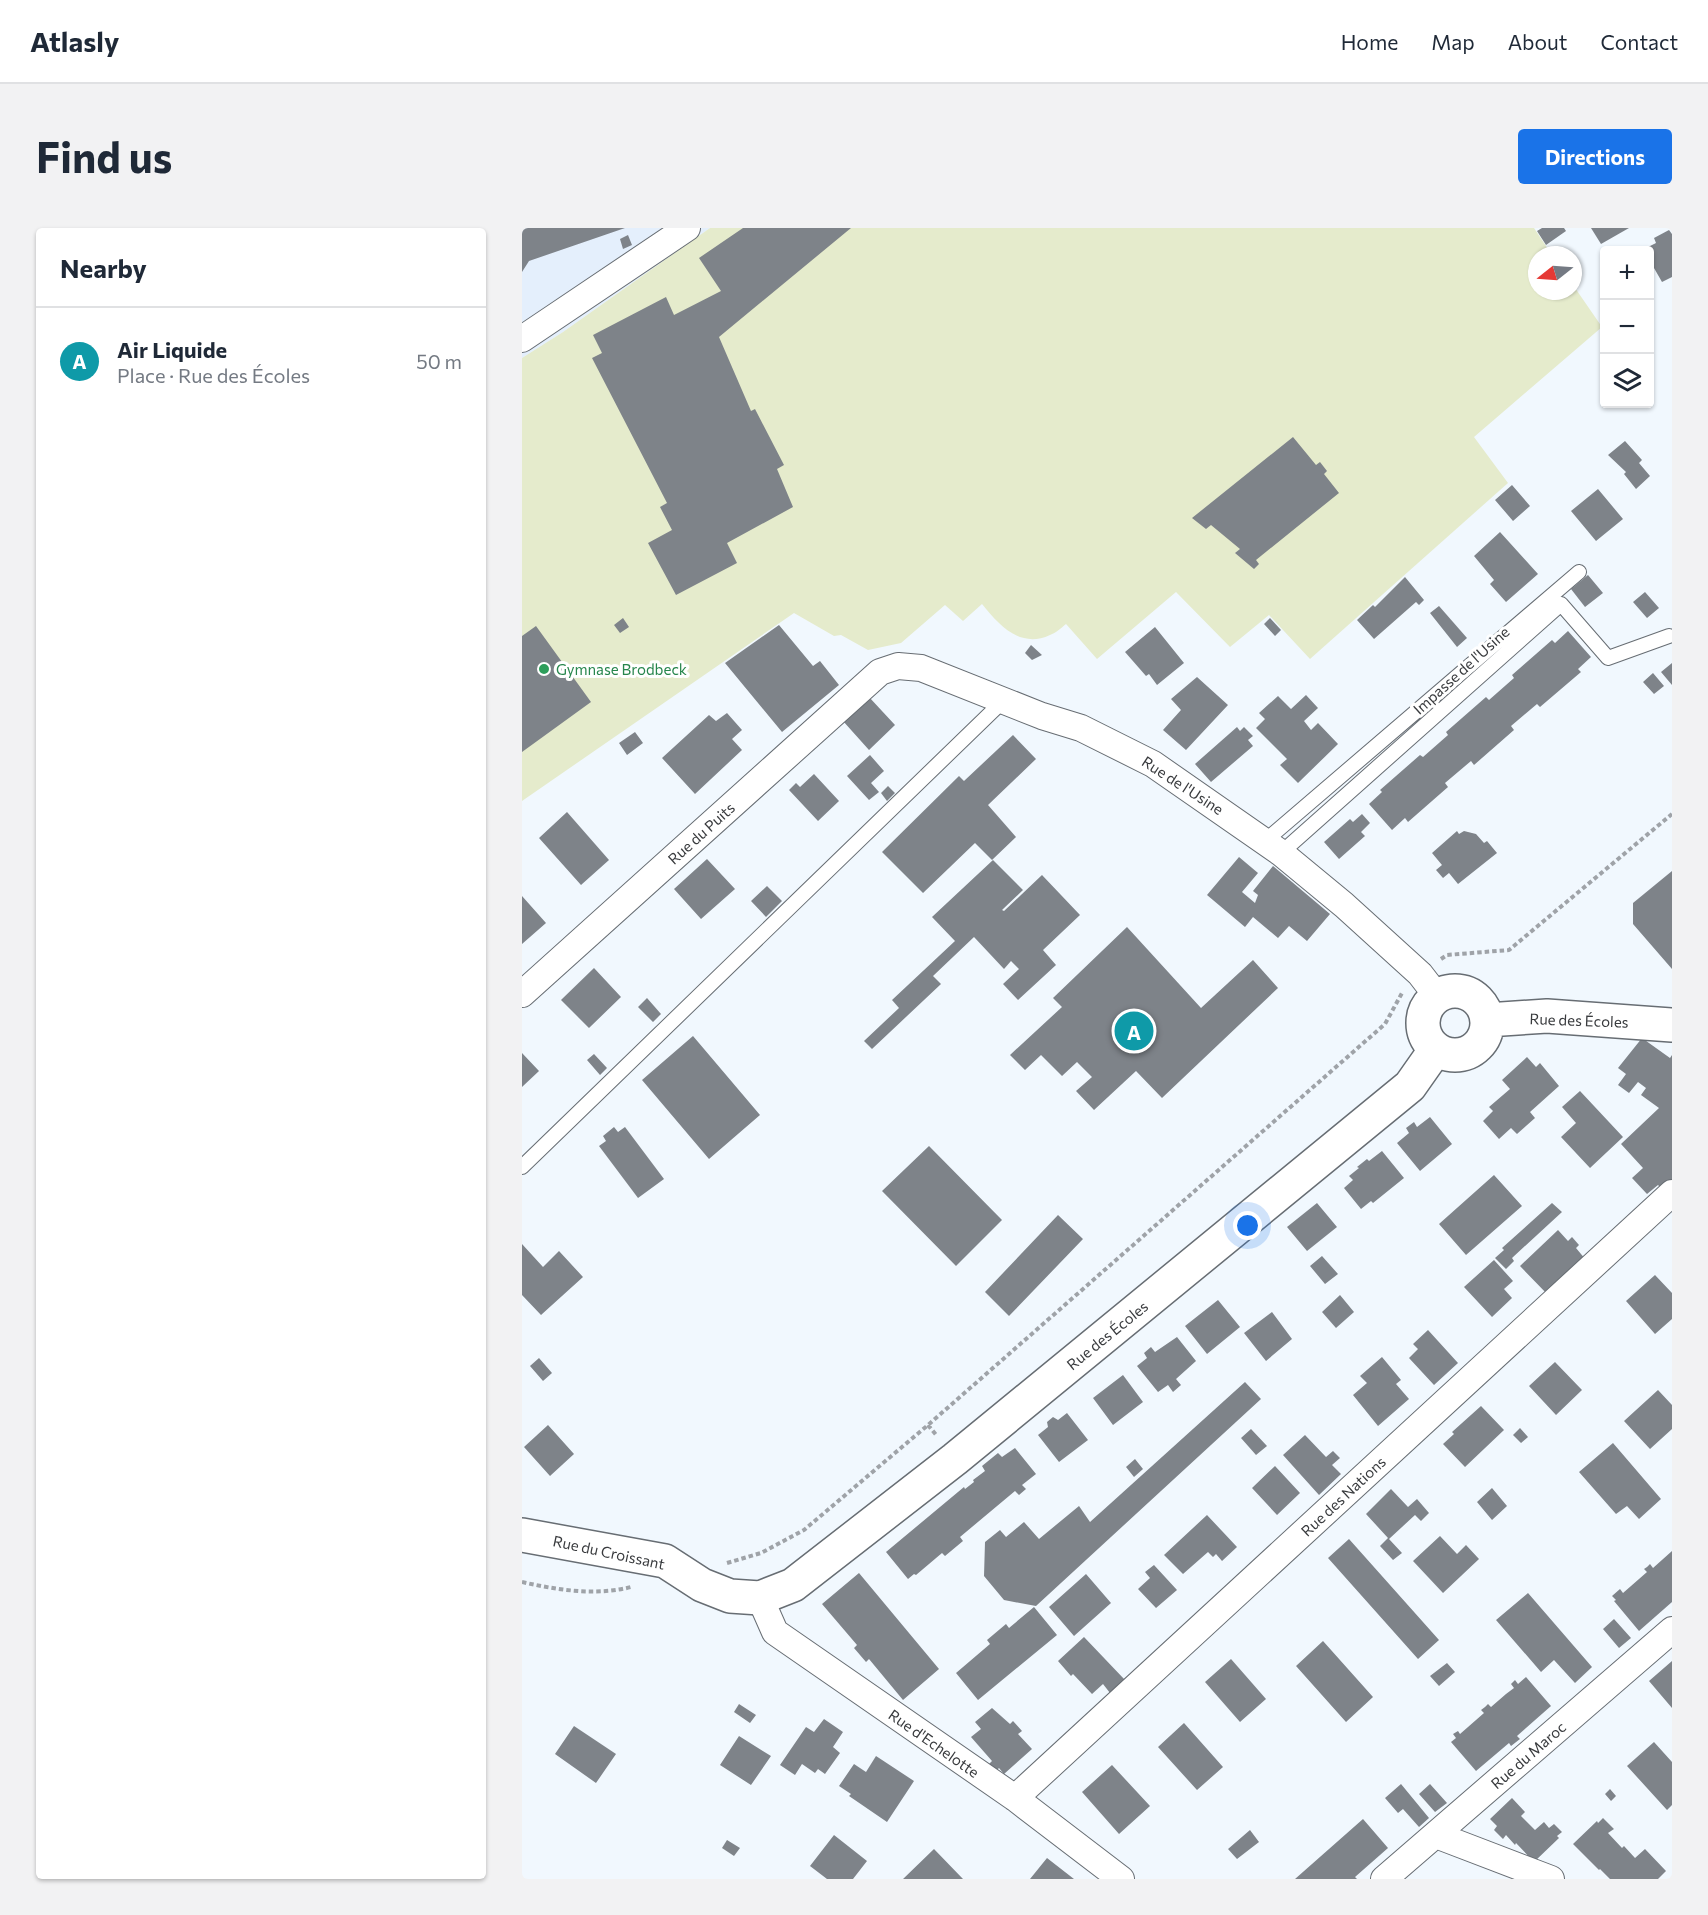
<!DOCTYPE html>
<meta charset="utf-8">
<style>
body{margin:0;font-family:Commissioner,sans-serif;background:#f2f2f3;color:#1f2937}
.controls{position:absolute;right:18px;top:18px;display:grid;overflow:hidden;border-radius:6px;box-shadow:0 2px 4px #0004}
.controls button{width:54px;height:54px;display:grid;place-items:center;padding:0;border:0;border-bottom:2px solid #e0e1e3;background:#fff;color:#1f2937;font:30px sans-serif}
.compass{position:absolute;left:1006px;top:18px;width:54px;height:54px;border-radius:50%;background:#fff;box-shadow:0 2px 4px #0004;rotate:253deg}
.you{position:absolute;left:726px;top:998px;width:21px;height:21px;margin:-15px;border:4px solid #fff;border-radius:50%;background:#1a73e8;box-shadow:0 0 0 9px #1a73e833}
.badge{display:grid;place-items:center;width:39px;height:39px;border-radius:50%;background:#1a73e8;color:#fff;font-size:20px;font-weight:700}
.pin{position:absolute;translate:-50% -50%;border:3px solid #fff;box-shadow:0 2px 6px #0006}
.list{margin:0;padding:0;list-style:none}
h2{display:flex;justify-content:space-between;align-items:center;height:78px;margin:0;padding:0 24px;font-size:26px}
h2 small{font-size:20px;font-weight:400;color:#747a83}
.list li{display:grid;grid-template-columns:39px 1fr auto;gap:18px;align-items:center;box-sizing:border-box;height:108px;padding:0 24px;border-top:2px solid #e0e1e3}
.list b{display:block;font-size:22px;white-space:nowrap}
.list p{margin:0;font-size:20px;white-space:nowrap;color:#747a83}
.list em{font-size:20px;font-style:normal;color:#747a83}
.icon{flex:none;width:33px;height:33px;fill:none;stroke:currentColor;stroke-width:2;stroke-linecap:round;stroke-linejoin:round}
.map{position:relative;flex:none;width:1150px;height:1651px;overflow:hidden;border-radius:6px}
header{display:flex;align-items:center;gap:36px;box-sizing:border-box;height:84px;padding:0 30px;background:#fff;border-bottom:2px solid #e0e1e3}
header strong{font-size:28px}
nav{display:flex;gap:33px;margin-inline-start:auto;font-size:21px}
.intro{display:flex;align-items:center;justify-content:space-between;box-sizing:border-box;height:144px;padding:0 36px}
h1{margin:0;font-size:42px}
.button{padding:15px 27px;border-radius:6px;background:#1a73e8;color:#fff;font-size:21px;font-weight:700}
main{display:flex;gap:36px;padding:0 36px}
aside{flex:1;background:#fff;border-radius:6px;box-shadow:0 2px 4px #0004}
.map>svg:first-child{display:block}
.built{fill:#e4effc}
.green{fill:#e5ebcc}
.building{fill:#7e8389}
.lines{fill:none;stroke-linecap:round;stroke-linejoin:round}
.lane-casing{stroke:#676d73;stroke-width:16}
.street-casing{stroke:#676d73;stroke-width:28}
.secondary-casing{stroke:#676d73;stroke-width:36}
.path{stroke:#9fa3a8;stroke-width:4;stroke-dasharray:4.5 3;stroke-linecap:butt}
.lane{stroke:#fff;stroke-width:14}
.street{stroke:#fff;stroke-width:26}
.secondary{stroke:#fff;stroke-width:33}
.leisure-dot{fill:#2e9e5b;stroke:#fff;stroke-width:2}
.labels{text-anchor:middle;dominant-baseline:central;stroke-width:6;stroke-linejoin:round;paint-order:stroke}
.leisure-label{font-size:15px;fill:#27864d;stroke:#fff;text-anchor:start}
.street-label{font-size:15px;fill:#393b3e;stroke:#fff}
</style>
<header>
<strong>Atlasly</strong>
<nav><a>Home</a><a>Map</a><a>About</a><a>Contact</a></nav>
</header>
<div class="intro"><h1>Find us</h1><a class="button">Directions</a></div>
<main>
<aside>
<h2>Nearby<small></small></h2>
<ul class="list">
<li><span class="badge" style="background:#0f9aa8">A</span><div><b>Air Liquide</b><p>Place · Rue des Écoles</p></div><em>50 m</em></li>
</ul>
</aside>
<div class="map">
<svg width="1150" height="1651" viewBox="0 0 1150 1651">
<rect width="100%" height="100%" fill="#f1f8fe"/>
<path class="built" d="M 0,0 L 188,0 L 41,104 L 0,130 Z"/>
<path class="green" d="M 188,0 L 1012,0 L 1030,27 L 1015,27 L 1015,63 L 1051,63 L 1051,57 L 1080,99 L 952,209 L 986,255 L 788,431 L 747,387 L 708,419 L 654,364 L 575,431 L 544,396 C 539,400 534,405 528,407 C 498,421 477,397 460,376 L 441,393 L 423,377 L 379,415 L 346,422 L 319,407 L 312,408 L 272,385 L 0,573 L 0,130 L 41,104 Z"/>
<path class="building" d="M 0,0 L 103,0 L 7,33 L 0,44 Z
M 221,0 L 329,0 L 197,109 L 229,183 L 233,181 L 262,237 L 255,241 L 271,279 L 205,315 L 215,335 L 154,367 L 126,315 L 150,302 L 138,279 L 145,275 L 70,130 L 80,125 L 71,107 L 144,69 L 152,87 L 199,63 L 177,30 Z
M 1020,0 L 1042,0 L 1044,3 L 1024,17 L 1015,3 Z
M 1069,0 L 1107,0 L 1079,16 Z
M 1147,2 L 1150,6 L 1150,49 L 1140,54 L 1128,33 L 1128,22 L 1120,22 L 1134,15 L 1132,10 Z
M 106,7 L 110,17 L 101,21 L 98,11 Z
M 771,209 L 794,237 L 798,234 L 805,243 L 802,246 L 817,265 L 734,332 L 737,336 L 732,341 L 713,325 L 718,321 L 689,297 L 684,301 L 670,290 Z
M 1103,213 L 1120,232 L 1117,235 L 1128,248 L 1114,261 L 1102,246 L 1104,244 L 1086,227 Z
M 990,257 L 1008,278 L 991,293 L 973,272 Z
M 1076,261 L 1101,291 L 1074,313 L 1049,283 Z
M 978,304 L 1016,346 L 984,374 L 968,356 L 972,352 L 952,328 Z
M 1066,347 L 1081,365 L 1063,379 L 1049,361 Z
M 883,349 L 902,372 L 897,377 L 894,374 L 852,411 L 835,392 L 851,377 L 853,379 Z
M 1123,364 L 1137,380 L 1125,390 L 1111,374 Z
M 917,378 L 945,410 L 935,419 L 908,385 Z
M 101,390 L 107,399 L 98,405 L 92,397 Z
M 748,390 L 759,402 L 753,408 L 742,396 Z
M 257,397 L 291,438 L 298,433 L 317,457 L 260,504 L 203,435 Z
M 14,398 L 69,474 L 0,524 L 0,408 Z
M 633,399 L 662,435 L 635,457 L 627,446 L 624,448 L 603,424 Z
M 1046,403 L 1069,429 L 1056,441 L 1059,444 L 1018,479 L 1015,476 L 989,498 L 992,502 L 952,537 L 949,533 L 923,555 L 926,559 L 886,594 L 883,590 L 870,602 L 847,576 L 860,564 L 858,562 L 898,527 L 901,529 L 926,507 L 924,504 L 964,469 L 967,472 L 992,450 L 990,447 L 1030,412 L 1033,415 Z
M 509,417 L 520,427 L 510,432 L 503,425 Z
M 1150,435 L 1150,457 L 1139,444 Z
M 1131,445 L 1142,458 L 1132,466 L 1121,454 Z
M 675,449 L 706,477 L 664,522 L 641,502 L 659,482 L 649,471 Z
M 784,467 L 796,480 L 782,493 L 789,502 L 796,495 L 816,516 L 776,555 L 758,537 L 765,531 L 734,500 L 743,491 L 737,485 L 756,468 L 769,481 Z
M 347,469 L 373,497 L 347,522 L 321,493 Z
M 205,485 L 220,502 L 210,511 L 220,522 L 173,566 L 140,530 L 187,487 L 194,493 Z
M 715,499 L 718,503 L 722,499 L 731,508 L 726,512 L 731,518 L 689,554 L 673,536 Z
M 113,504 L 121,515 L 105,527 L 97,515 Z
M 491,507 L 514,531 L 466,577 L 494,609 L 470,632 L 453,615 L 401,665 L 360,624 L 437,548 L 442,553 Z
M 348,527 L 362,543 L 349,555 L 357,564 L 347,572 L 325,548 Z
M 292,546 L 317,573 L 296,593 L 267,562 L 274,555 L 278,559 Z
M 366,558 L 373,565 L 365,573 L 359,565 Z
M 45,584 L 87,632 L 59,657 L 17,610 Z
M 840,586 L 848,595 L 839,604 L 843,608 L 817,631 L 802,614 L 828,591 L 831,594 Z
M 935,603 L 937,606 L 942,603 L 954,606 L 962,615 L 965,613 L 975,625 L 936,656 L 927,645 L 921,650 L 914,642 L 920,637 L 910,625 Z
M 717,629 L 736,645 L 720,664 L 733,675 L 736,667 L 731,663 L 751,638 L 808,686 L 785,713 L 767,698 L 756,710 L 731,689 L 723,699 L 685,667 Z
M 185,631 L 213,661 L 179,691 L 152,661 Z
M 471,632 L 501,662 L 480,682 L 482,683 L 520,647 L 558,687 L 521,722 L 534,737 L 496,772 L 481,756 L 497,741 L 489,733 L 482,741 L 452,709 L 411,748 L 419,756 L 350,821 L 342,813 L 377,780 L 370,772 L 433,713 L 410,689 Z
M 1150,643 L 1150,741 L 1111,696 L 1111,675 Z
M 245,658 L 260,673 L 244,689 L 229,673 Z
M 0,668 L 24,695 L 0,716 Z
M 605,699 L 679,780 L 731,732 L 756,760 L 640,870 L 614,843 L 572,882 L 554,863 L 570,849 L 555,834 L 540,848 L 519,827 L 503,842 L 488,827 L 540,779 L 531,770 Z
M 72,740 L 99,769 L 67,800 L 39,772 Z
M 125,770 L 139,786 L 131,794 L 116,779 Z
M 171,808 L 238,887 L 187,931 L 120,852 Z
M 1120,810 L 1148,830 L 1150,827 L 1150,952 L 1140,961 L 1136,957 L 1125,966 L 1110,950 L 1121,940 L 1099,916 L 1137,880 L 1119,867 L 1124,860 L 1116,854 L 1107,865 L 1096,857 L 1104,846 L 1096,840 Z
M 0,825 L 17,843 L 0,859 Z
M 72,826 L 85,840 L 78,847 L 65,832 Z
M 1005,829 L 1014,839 L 1018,835 L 1037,858 L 1008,884 L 1013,890 L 995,906 L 989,900 L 977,911 L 961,893 L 971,883 L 967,879 L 988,861 L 980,852 Z
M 1058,863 L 1101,909 L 1068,940 L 1039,909 L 1054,895 L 1040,879 Z
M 908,889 L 930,916 L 898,943 L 875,915 L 887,905 L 884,900 L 892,894 L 895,899 Z
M 92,899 L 96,904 L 103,899 L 142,951 L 116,970 L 77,918 L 84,913 L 81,908 Z
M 407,918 L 480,992 L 434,1038 L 360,963 Z
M 860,923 L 882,950 L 851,975 L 849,973 L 839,981 L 822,960 L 831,952 L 827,948 L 837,940 L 835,939 L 845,931 L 847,933 Z
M 972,947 L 1000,978 L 944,1027 L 917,996 Z
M 795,975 L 815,999 L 785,1023 L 765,999 Z
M 1030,975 L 1040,984 L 990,1030 L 992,1033 L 984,1041 L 973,1030 L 982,1022 L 980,1020 Z
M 536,987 L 561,1011 L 487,1088 L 463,1064 Z
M 1036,1002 L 1046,1013 L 1050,1009 L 1057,1017 L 1054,1020 L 1064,1032 L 1027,1068 L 998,1038 Z
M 0,1016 L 21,1039 L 37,1023 L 61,1049 L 19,1087 L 0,1067 Z
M 800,1028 L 816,1046 L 803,1056 L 788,1038 Z
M 972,1032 L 991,1053 L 982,1061 L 990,1070 L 970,1089 L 942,1059 Z
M 1133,1047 L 1150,1065 L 1150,1091 L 1133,1106 L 1104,1073 Z
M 818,1067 L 832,1084 L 814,1100 L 800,1084 Z
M 696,1072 L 718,1099 L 685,1126 L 663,1098 Z
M 750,1084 L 770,1111 L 744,1133 L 722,1105 Z
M 906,1102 L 936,1135 L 912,1157 L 887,1130 L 896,1121 L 891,1116 Z
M 655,1109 L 674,1133 L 654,1151 L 659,1157 L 651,1164 L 646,1157 L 636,1164 L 615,1138 L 625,1130 L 622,1125 L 629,1119 L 633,1124 Z
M 860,1129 L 879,1152 L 874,1156 L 887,1171 L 856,1198 L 831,1167 L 845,1155 L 838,1148 Z
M 17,1130 L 30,1145 L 21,1153 L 8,1138 Z
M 1033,1134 L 1060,1162 L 1034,1187 L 1007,1158 Z
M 601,1147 L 621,1174 L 591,1197 L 571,1170 Z
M 723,1154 L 739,1171 L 514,1378 L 482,1372 L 462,1348 L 463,1314 L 478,1302 L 484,1309 L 502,1294 L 517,1311 L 557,1278 L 568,1294 Z
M 1136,1162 L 1150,1177 L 1150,1201 L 1128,1221 L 1102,1193 Z
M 959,1178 L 982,1202 L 943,1239 L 921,1216 L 932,1206 L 930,1204 Z
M 545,1185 L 566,1212 L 537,1234 L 516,1207 L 526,1199 L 525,1194 L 531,1189 L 536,1192 Z
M 26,1197 L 52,1226 L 28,1248 L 2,1219 Z
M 998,1200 L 1006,1209 L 999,1215 L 991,1207 Z
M 729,1201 L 745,1218 L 734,1227 L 719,1210 Z
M 783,1207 L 804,1229 L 811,1223 L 818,1230 L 810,1237 L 819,1246 L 797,1267 L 761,1227 Z
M 1091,1215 L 1139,1271 L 1117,1291 L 1105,1278 L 1094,1286 L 1057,1244 Z
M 493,1220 L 514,1246 L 500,1257 L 504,1261 L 497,1267 L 493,1263 L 438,1309 L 441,1313 L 423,1328 L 420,1325 L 394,1347 L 392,1346 L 386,1351 L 364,1324 L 442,1259 L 443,1261 L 452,1254 L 451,1252 L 463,1243 L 460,1238 L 476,1225 L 480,1229 Z
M 613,1231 L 621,1241 L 612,1249 L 604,1239 Z
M 753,1238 L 778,1265 L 755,1287 L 730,1260 Z
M 970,1260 L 985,1278 L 970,1292 L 955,1274 Z
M 869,1261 L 886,1279 L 895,1271 L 907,1285 L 899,1293 L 893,1287 L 867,1311 L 880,1325 L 871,1332 L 858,1318 L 866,1310 L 844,1286 Z
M 685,1287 L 715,1319 L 700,1333 L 694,1326 L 691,1329 L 686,1324 L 661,1346 L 642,1327 Z
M 918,1308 L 935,1326 L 944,1317 L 957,1331 L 921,1365 L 891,1333 Z
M 827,1311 L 917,1412 L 896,1431 L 806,1330 Z
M 1150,1323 L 1150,1374 L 1117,1403 L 1092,1373 L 1094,1372 L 1090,1368 L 1098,1361 L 1101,1365 L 1125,1344 L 1122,1341 L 1125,1339 L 1128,1336 L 1131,1340 Z
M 632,1337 L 655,1362 L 634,1380 L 616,1361 L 628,1350 L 623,1344 Z
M 337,1345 L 417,1441 L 381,1472 L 347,1431 L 344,1434 L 332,1420 L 335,1417 L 300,1376 Z
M 564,1346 L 589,1375 L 552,1408 L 527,1379 Z
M 1006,1365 L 1070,1439 L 1053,1455 L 1032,1432 L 1019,1444 L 974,1392 Z
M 512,1379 L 535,1407 L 456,1472 L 434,1445 L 468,1416 L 465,1412 L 484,1396 L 487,1400 Z
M 1092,1391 L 1109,1410 L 1097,1420 L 1081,1401 Z
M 562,1409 L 603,1452 L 588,1465 L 581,1456 L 570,1466 L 551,1446 L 549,1448 L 536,1433 Z
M 801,1413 L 851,1469 L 824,1494 L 774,1438 Z
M 709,1431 L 744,1471 L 718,1494 L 683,1454 Z
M 1150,1433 L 1150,1480 L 1127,1453 Z
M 925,1435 L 933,1444 L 917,1458 L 908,1448 Z
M 1004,1449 L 1029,1478 L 995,1508 L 998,1511 L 989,1518 L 987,1515 L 954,1543 L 929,1514 L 934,1510 L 931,1506 L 936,1503 L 938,1506 L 962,1485 L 959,1482 L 963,1479 L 966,1476 L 969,1479 L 984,1466 L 992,1460 L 989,1456 L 993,1452 L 996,1456 Z
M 217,1476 L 234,1487 L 228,1495 L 212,1484 Z
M 470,1480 L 488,1496 L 491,1493 L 500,1503 L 496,1506 L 510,1521 L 482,1546 L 477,1540 L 474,1543 L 471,1541 L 467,1536 L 470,1533 L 449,1509 L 459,1501 L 453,1494 Z
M 302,1491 L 321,1504 L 311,1519 L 318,1525 L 303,1546 L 296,1541 L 293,1545 L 280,1536 L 273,1547 L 258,1537 L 284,1499 L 292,1504 Z
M 662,1495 L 701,1539 L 675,1562 L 636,1519 Z
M 52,1498 L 94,1526 L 74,1555 L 33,1526 Z
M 217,1508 L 249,1528 L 229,1557 L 198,1537 Z
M 1132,1514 L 1150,1534 L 1150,1577 L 1145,1582 L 1105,1538 Z
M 354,1528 L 392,1553 L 365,1594 L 327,1568 L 329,1566 L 317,1558 L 332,1536 L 344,1544 Z
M 590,1537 L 628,1578 L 597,1606 L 560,1564 Z
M 879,1556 L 907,1590 L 897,1599 L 881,1581 L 876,1585 L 863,1570 Z
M 908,1556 L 925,1575 L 913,1584 L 897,1566 Z
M 1088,1561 L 1094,1568 L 1089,1573 L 1083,1566 Z
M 990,1570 L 1003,1584 L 999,1588 L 1013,1602 L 1022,1594 L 1027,1600 L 1032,1596 L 1040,1604 L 1035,1608 L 1037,1610 L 1012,1634 L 994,1615 L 993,1617 L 984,1607 L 981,1611 L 972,1602 L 975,1598 L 968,1591 Z
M 1081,1590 L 1092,1601 L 1086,1605 L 1100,1620 L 1102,1618 L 1113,1630 L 1123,1621 L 1144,1643 L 1136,1651 L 1088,1651 L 1078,1641 L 1077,1642 L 1051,1616 L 1075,1593 L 1076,1595 Z
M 841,1591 L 866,1620 L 833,1649 L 835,1651 L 773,1651 Z
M 728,1602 L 737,1614 L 715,1631 L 706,1621 Z
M 312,1607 L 345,1633 L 331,1651 L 305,1651 L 288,1638 Z
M 205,1612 L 218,1620 L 212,1628 L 200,1620 Z
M 412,1621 L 441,1651 L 381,1651 Z
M 525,1630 L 552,1651 L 508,1651 Z"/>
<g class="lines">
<g class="lane-casing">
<path id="lane" d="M 743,613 L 1057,344
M 759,625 L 1039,376 L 1086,430 L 1147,408
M 0,939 L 481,473"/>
</g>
<g class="street-casing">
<path id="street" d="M 0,111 L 165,0
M 0,766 L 358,444 L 376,438 L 399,440 L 520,488 L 559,500 L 631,536 L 759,625 L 822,677 L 898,746 L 915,768
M 238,1370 L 253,1404 L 493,1570 L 599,1651
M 493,1570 L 1150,965
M 914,1607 L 1029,1651
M 862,1651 L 1150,1402"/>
</g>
<g class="secondary-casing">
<path id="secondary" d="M901 795a32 32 0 1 1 64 0a32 32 0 1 1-64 0Z
M 965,792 L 1025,788 L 1150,797
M 0,1307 L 143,1333 L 180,1357 L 208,1368 L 238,1370 L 271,1357 L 433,1231 L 888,858 L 914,821"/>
</g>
<path class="path" d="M 919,731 L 925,727 L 987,722 L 1150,586
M 406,1197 L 415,1208
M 205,1335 L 239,1325 L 282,1302 L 406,1197 L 863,796 L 880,765
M 0,1354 C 35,1362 74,1368 109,1359"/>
<use href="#lane" class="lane"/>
<use href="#street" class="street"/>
<use href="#secondary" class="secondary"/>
</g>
<circle class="leisure-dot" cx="22" cy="441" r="6"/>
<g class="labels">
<g class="leisure-label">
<text x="34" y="441">Gymnase Brodbeck</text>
</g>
<g class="street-label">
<text transform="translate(939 442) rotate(-42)">Impasse de l'Usine</text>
<text transform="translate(661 557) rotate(33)">Rue de l'Usine</text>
<text transform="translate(179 605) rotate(-42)">Rue du Puits</text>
<text transform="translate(1057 792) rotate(2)">Rue des Écoles</text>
<text transform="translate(585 1107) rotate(-39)">Rue des Écoles</text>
<text transform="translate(821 1268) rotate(-43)">Rue des Nations</text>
<text transform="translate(87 1324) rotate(12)">Rue du Croissant</text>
<text transform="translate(412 1515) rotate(35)">Rue d'Echelotte</text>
<text transform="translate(1006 1527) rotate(-41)">Rue du Maroc</text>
</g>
</g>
</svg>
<div class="controls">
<button>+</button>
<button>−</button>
<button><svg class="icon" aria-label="layers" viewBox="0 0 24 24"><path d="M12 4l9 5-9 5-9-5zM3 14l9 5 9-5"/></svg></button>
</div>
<svg class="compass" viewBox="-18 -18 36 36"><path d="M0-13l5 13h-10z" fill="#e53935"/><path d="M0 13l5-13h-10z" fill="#747a83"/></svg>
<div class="you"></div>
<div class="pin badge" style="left:612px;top:803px;background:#0f9aa8">A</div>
</div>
</main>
